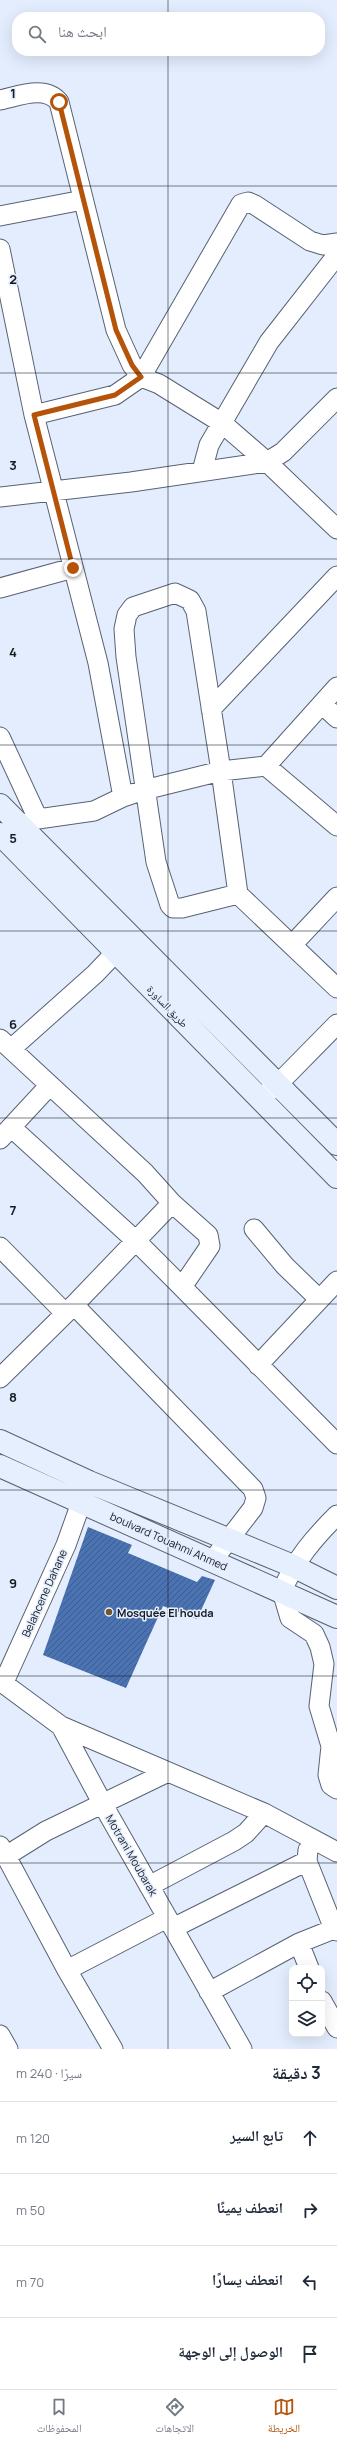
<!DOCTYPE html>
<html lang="ar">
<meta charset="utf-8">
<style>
body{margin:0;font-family:Manrope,"Noto Naskh Arabic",sans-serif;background:#f2f2f3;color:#1f2937;direction:rtl}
.controls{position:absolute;right:12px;bottom:12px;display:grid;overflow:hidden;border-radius:8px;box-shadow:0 4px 16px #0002}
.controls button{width:36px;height:36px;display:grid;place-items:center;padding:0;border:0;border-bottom:1px solid #e0e1e3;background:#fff;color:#1f2937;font:20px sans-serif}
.stop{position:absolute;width:12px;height:12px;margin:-9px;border:3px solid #b45309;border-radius:50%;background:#fff}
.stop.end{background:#b45309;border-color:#fff;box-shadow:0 1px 4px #0008}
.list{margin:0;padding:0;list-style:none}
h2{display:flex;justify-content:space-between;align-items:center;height:52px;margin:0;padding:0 16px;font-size:17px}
h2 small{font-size:13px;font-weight:400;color:#747a83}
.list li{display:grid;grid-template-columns:26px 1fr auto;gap:12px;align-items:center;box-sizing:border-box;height:72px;padding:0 16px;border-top:1px solid #e0e1e3}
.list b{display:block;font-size:15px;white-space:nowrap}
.list em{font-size:13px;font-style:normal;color:#747a83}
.icon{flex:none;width:22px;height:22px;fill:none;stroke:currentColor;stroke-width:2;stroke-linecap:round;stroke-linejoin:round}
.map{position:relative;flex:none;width:337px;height:2049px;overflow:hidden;direction:ltr}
.search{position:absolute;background:#fff;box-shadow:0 4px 16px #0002;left:12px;right:12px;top:12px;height:44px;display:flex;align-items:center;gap:10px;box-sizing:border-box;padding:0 14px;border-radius:16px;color:#747a83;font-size:15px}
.sheet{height:340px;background:#fff}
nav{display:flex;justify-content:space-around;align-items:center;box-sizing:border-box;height:56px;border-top:1px solid #e0e1e3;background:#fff;font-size:11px;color:#747a83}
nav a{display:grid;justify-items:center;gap:2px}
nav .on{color:#b45309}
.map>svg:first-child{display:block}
.building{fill:url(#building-hatch)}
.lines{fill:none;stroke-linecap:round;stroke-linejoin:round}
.minor-casing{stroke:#576273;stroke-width:21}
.secondary-casing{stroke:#576273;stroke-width:24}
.minor{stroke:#fff;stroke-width:19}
.secondary{stroke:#e6effe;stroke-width:22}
.route{stroke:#b45309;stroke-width:5}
.grid{fill:none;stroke:#161a21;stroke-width:1;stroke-opacity:0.55}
.poi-dot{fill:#715628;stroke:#e3edfd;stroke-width:1.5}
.labels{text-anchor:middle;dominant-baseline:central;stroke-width:3;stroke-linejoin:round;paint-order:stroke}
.street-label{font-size:11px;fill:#161a21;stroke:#e3edfd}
.poi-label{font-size:11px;font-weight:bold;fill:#161a21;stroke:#e3edfd;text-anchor:start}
.grid-label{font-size:13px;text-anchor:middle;font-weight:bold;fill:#161a21;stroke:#e3edfd;stroke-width:3;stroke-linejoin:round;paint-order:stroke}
</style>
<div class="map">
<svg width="337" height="2049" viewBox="0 0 337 2049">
<defs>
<pattern id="building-hatch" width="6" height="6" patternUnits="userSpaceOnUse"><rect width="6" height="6" fill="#4b72b1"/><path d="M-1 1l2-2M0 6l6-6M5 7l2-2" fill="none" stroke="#3d5d90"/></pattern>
</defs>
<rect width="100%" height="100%" fill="#e3edfd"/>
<path class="building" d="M 88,1527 L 132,1545 L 128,1553 L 197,1582 L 202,1576 L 215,1580 L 197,1619 L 163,1606 L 126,1688 L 43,1655 Z"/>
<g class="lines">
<g class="minor-casing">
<path id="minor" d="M 0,100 C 19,96 45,85 59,102 L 116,330 L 132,365 L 141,377 L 159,384 L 222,423 L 267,462 L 337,529
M 0,216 L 83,200
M 0,249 L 34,415 L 98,663 L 123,797
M 34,415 L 115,395 L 141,377 L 241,204 L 248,202 L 255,205 L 310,241 L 323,245 L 337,243
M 202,471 L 209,445 L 269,342 L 337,255
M 0,497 L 131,482 L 267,462 L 283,452 L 337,398
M 0,588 L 73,568
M 337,687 L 266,766 L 221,771 L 238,894 L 337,988
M 322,704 L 337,718
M 211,709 L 337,576
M 0,737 L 38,819
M 266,766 L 337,826
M 18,825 L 38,819 L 94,811 L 123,797 L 144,790 L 221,771 L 196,611 L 190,600 L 175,593 L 133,607 L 127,615 L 124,629 L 126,657 L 156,862 L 170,905 L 173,908 L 182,908 L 238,894
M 292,945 L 337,897
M 0,1039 L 145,1173 L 172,1203 L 208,1235 L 210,1246 L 182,1287 L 337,1444
M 11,1049 L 95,974 L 116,952
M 259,1099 L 277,1085 L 337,1024
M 12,1128 L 135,1240 L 182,1287
M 0,1139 L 50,1085
M 254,1229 L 285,1266 L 319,1299
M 0,1247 L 65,1313
M 74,1305 L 253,1489 L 256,1498 L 253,1508 L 213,1560
M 258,1365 L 337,1281
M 0,1378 L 74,1305 L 172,1203
M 337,1515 C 314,1538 295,1560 282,1591 L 290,1618 L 314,1634 L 320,1647 L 324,1664 L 319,1706 L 331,1746 L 328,1775 L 331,1785 L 337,1789
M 0,1681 L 61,1726 L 106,1810 L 242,2049
M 4,1682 L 66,1545 L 86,1489
M 61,1726 L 264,1813 L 337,1852
M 0,1846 L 6,1856 L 46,1831 L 168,1772
M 308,1850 L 307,1861 L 334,1929
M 6,1856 L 67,1970 L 113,2049
M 149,1886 L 234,1841 L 246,1833 L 264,1813
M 173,1928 L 307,1861
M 299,1943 L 309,1968
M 67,1970 L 167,1918
M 209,1992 L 299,1943 L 334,1929 L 337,1931
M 322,2001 L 337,2028
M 0,2035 L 8,2049"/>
</g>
<g class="secondary-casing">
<path id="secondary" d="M 0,805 L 337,1144
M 0,834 L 337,1177
M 0,1441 L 89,1482 L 293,1566 L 337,1588
M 0,1466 L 337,1617"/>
</g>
<use href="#minor" class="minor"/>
<use href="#secondary" class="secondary"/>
</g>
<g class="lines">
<path class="route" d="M 59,102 L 116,330 L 132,365 L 141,377 L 115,395 L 34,415 L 73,568"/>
</g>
<path class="grid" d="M 168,0 L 168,17M 168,51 L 168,2049M 0,186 L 337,186M 0,373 L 337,373M 0,559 L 337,559M 0,745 L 337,745M 0,931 L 337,931M 0,1118 L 337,1118M 0,1304 L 337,1304M 0,1490 L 337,1490M 0,1676 L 337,1676M 0,1863 L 337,1863"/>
<circle class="poi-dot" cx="109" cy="1612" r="4"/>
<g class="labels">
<g class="street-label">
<text transform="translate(168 1006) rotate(46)">طريق الساورة</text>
<text transform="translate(169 1541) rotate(24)">boulvard Touahmi Ahmed</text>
<text transform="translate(44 1593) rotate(-66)">Belahcene Dahane</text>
<text transform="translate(132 1855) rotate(60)">Motrani Moubarak</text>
</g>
<g class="poi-label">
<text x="117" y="1612">Mosquée El houda</text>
</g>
</g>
<g class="grid-label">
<text x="13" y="98">1</text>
<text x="13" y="284">2</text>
<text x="13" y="470">3</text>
<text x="13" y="657">4</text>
<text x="13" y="843">5</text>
<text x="13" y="1029">6</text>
<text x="13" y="1215">7</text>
<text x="13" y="1402">8</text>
<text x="13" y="1588">9</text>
</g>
</svg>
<div class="controls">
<button><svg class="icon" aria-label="locate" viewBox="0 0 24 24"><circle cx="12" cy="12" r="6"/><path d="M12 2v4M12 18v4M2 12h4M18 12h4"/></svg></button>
<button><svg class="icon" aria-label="layers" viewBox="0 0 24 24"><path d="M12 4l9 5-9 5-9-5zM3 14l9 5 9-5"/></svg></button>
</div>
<div class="stop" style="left:59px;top:102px"></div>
<div class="stop end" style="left:73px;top:568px"></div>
<div class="search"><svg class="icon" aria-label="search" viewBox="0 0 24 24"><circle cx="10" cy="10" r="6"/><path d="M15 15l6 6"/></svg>ابحث هنا</div>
</div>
<section class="sheet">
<h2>3 دقيقة<small>سيرًا · 240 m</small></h2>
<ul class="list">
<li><svg class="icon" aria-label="ahead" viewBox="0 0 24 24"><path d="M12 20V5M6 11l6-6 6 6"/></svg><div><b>تابع السير</b></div><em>120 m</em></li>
<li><svg class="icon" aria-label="right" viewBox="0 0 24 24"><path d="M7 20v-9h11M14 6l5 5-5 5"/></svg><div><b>انعطف يمينًا</b></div><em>50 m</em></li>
<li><svg class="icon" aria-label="left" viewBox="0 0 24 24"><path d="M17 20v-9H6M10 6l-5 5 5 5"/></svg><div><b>انعطف يسارًا</b></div><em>70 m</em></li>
<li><svg class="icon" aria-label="arrive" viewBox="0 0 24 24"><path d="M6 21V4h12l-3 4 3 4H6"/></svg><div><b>الوصول إلى الوجهة</b></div></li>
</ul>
</section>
<nav>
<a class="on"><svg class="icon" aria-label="map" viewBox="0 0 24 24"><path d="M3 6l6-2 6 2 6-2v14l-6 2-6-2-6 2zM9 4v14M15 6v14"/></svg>الخريطة</a>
<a><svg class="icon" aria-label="directions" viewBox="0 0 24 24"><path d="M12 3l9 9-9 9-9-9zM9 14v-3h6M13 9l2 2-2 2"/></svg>الاتجاهات</a>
<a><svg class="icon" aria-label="saved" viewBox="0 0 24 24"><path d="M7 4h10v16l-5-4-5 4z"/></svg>المحفوظات</a>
</nav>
